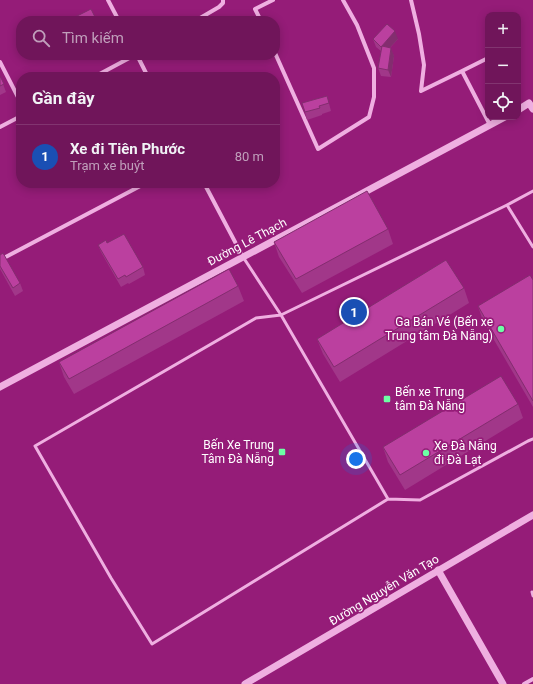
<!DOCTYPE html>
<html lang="vi">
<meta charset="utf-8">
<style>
body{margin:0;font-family:Roboto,sans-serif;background:#751e60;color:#f1f3f6}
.controls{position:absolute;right:12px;top:12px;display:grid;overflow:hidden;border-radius:8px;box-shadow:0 2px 10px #0003}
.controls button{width:36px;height:36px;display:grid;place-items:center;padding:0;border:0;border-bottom:1px solid #823470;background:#70155a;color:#f1f3f6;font:20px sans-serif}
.you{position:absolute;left:356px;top:459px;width:14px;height:14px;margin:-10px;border:3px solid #fff;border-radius:50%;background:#1a73e8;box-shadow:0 0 0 6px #1a73e833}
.badge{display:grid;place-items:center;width:26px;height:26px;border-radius:50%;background:#d6ab8b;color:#fff;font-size:13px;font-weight:700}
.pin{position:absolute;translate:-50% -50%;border:2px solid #fff;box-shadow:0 1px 4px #0006}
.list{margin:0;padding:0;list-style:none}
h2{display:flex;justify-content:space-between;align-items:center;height:52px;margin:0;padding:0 16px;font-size:17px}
h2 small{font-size:13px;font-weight:400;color:#c09fbb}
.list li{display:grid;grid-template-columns:26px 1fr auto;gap:12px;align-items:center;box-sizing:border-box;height:64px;padding:0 16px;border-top:1px solid #823470}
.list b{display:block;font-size:15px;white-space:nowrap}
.list p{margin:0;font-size:13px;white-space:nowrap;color:#c09fbb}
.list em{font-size:13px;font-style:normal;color:#c09fbb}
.icon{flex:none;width:22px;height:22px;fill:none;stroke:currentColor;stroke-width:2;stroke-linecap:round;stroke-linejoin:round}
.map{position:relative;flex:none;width:533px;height:684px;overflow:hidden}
.search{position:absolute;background:#70155a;box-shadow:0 2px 10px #0003;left:16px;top:16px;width:264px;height:44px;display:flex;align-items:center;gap:10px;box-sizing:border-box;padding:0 14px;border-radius:16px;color:#c09fbb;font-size:15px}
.panel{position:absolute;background:#70155a;box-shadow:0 2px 10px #0003;left:16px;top:72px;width:264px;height:116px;border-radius:16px}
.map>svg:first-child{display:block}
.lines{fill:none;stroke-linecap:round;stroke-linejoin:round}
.service{stroke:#efafe1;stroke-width:3}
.minor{stroke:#efafe1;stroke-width:4}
.tertiary{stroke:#efafe1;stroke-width:7}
.wall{fill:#a13789}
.shaded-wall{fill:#832d6f}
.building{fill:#bb409f;stroke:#832d6f}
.poi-dot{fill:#6dffa5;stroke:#951c78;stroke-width:1.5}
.labels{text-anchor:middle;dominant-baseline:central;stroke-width:3.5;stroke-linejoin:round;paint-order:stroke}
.street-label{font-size:12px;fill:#fff;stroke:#951c78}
.poi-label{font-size:12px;fill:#fff;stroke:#951c78;text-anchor:end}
</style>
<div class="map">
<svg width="533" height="684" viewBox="0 0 533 684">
<rect width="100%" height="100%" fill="#951c78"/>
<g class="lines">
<path class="service" d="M 533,191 L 507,205 L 281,315 L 388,499 L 420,500 L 528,441 L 533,439
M 507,205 L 533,247
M 243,257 L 281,315 L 256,318 L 35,446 L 111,578 L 152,644 L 388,499
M 532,592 L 533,596"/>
<path class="minor" d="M 108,0 L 119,21
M 411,0 L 419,34 L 424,65 L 421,91
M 195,21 L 219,7 L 223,3 L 223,0
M 261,21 L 255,9 L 273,0
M 275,53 L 318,149 L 369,117 L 374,97 L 374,68 L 357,25 L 343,0
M 137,55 L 148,77
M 0,62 L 21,103
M 462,71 L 488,58
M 94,77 L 135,55
M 421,91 L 462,71 L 490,125
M 0,127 L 21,116
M 204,183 L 243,257
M 0,260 L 146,183
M 524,684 L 533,679"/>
<path class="tertiary" d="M 518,110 L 529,103 L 533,109
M 0,387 L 505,117
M 438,570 L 503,684
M 245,684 L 533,515"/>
</g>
<path class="wall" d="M 373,39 L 398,39 L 390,48 L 394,56 L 391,77 L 381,76 L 378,68 L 381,51 L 376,47 Z
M 63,55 L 73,55 L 65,59 Z
M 0,76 L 6,92 L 0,95 Z
M 327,96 L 331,111 L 322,114 L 322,115 L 307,120 L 305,112 Z
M 388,229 L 393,244 L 302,293 L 279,257 L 274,242 Z
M 107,243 L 143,267 L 145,275 L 129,284 L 128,283 L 121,287 L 101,252 L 98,245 Z
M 0,255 L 20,283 L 23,291 L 15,296 L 0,269 Z
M 533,280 L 533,407 L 483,321 L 478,306 Z
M 238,286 L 244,301 L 74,394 L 64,377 L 59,362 Z
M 464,288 L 469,303 L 340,382 L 323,354 L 317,339 Z
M 518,404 L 523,418 L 405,490 L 388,462 L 383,447 Z"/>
<path class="shaded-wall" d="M 395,31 L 398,39 L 384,54 L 381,47 Z
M 391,48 L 394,56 L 391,77 L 388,70 Z"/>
<path class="building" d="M 91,9 L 97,21 L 67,21 Z
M 387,24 L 395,31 L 381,47 L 373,39 Z
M 382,46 L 391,48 L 388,70 L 378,68 Z
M 0,76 L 4,84 L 0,86 Z
M 327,96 L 329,103 L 319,106 L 320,108 L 305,112 L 302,103 Z
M 367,191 L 388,229 L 296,279 L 274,242 Z
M 124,234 L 143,267 L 126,277 L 125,275 L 118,279 L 98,245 L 106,240 L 107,243 Z
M 3,253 L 20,283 L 13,288 L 0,266 L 0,255 Z
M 446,260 L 464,288 L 334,367 L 317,339 Z
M 229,269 L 238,286 L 69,379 L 59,362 Z
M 530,275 L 533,280 L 533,401 L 478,306 Z
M 501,376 L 518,404 L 400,475 L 383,447 Z"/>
<g class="poi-dot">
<circle cx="501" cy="329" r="4"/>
<rect x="383" y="395" width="8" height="8" rx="2"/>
<rect x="278" y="448" width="8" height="8" rx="2"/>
<circle cx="426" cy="453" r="4"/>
</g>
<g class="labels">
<g class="street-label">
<text transform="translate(247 242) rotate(-28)">Đường Lê Thạch</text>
<text transform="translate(384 590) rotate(-31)">Đường Nguyễn Văn Tạo</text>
</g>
<g class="poi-label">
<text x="493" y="322">Ga Bán Vé (Bến xe<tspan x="493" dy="14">Trung tâm Đà Nẵng)</tspan></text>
<text x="395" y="392" text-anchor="start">Bến xe Trung<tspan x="395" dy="14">tâm Đà Nẵng</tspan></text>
<text x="274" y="445">Bến Xe Trung<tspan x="274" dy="14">Tâm Đà Nẵng</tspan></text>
<text x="434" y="446" text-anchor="start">Xe Đà Nẵng<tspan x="434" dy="14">đi Đà Lạt</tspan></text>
</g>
</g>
</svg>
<div class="controls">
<button>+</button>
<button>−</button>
<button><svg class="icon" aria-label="locate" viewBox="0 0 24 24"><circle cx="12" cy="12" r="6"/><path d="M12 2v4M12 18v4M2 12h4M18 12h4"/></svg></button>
</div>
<div class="you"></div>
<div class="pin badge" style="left:354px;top:312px;background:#1a4fb4">1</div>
<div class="search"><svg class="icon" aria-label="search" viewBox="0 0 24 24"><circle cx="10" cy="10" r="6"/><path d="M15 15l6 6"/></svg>Tìm kiếm</div>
<section class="panel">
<h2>Gần đây<small></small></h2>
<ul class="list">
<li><span class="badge" style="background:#1a4fb4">1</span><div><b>Xe đi Tiên Phước</b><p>Trạm xe buýt</p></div><em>80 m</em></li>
</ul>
</section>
</div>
